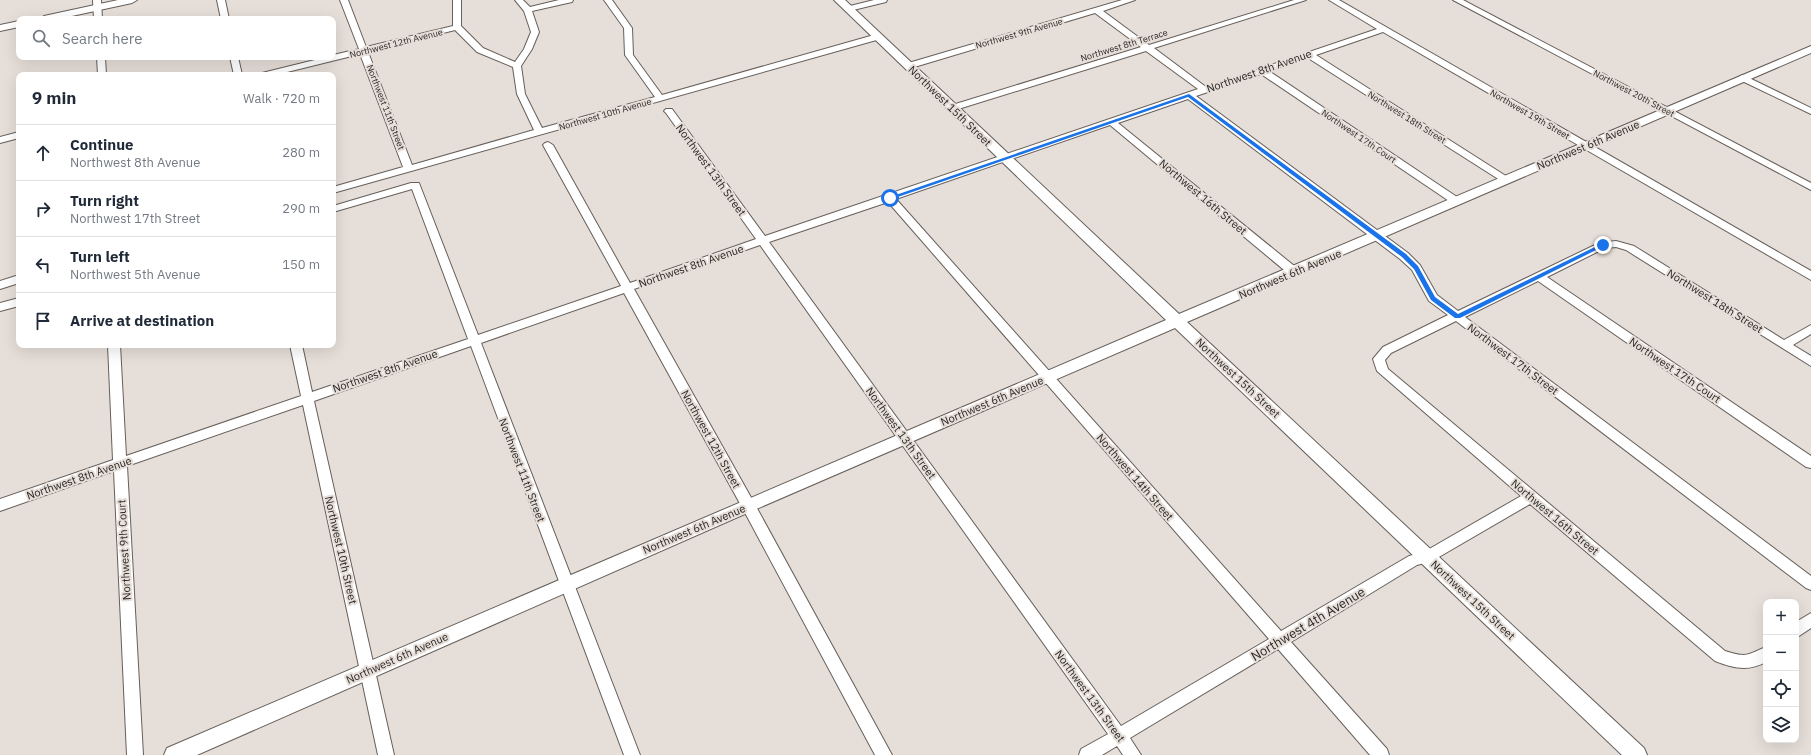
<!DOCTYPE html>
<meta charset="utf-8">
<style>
body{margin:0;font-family:"IBM Plex Sans",sans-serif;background:#f6f6f7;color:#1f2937}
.controls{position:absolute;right:12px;bottom:12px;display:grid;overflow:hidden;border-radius:8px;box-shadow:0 4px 16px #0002}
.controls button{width:36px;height:36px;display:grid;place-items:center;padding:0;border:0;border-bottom:1px solid #e0e1e3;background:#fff;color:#1f2937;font:20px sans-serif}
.stop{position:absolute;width:12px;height:12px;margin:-9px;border:3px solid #1a73e8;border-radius:50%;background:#fff}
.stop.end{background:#1a73e8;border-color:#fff;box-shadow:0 1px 4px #0008}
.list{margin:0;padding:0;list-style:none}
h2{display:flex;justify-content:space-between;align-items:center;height:52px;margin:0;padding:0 16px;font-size:17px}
h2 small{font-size:13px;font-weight:400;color:#747a83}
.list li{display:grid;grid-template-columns:26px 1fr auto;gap:12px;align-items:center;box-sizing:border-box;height:56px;padding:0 16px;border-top:1px solid #e0e1e3}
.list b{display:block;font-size:15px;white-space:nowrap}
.list p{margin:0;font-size:13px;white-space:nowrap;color:#747a83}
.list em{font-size:13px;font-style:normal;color:#747a83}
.icon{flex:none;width:22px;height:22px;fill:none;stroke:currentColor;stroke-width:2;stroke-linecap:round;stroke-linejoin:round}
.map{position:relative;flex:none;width:1811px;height:755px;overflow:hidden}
.search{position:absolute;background:#fff;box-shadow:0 4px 16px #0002;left:16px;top:16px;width:320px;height:44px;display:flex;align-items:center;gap:10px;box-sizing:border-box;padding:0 14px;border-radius:8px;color:#747a83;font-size:15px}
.panel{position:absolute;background:#fff;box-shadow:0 4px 16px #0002;left:16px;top:72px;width:320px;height:276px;border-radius:8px}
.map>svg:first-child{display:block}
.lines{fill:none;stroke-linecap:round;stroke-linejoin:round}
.minor-casing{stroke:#665f5a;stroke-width:2}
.tertiary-casing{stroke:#665f5a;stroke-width:2}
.minor{fill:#fff;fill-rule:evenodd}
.tertiary{fill:#fff;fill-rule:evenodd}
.route{fill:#1a73e8}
.labels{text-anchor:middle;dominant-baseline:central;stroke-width:4;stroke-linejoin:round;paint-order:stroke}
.far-street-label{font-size:9px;fill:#2a2724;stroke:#e6ded8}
.street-label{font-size:11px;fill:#2a2724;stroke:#e6ded8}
.near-street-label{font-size:13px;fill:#2a2724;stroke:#e6ded8}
</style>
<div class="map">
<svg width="1811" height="755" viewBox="0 0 1811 755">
<rect width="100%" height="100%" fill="#e6ded8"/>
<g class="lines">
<g class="minor-casing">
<path id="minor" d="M 93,0 L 101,0 L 102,19 L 94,19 Z
M 217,0 L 225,0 L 229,19 L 221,19 Z
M 340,0 L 348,0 L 366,47 L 453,26 L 453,0 L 461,0 L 461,26 L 483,48 L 515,62 L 524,49 L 531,32 L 524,11 L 515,0 L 523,0 L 530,7 L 559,0 L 573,0 L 572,2 L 532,11 L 539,32 L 532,49 L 521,66 L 525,94 L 542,128 L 655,97 L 625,55 L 624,28 L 604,0 L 612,0 L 632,28 L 633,55 L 662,95 L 874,35 L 880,35 L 881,37 L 880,39 L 333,193 L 333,187 L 403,167 L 360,54 L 275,75 L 261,75 L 262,73 L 327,57 L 333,57 L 333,55 L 359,49 ZM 455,30 L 477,52 L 513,67 L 517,94 L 534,130 L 412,165 L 368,52 Z
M 874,0 L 887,0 L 886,2 L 849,11 L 845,9 L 846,7 Z
M 1122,0 L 1135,0 L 1103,11 L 1149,45 L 1294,0 L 1306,0 L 1154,48 L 1206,87 L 1377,29 L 1329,0 L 1339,0 L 1811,271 L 1811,280 L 1383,32 L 1316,55 L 1509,178 L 1511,180 L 1509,182 L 1503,182 L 1308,58 L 1269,71 L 1460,199 L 1461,201 L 1460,203 L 1452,203 L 1261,74 L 1196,96 L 1408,253 L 1420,265 L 1437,295 L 1458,311 L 1599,243 L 1616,241 L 1634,246 L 1784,340 L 1811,325 L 1811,334 L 1793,345 L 1811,356 L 1811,366 L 1626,250 L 1616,247 L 1605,248 L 1547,277 L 1811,456 L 1811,468 L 1806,467 L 1538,281 L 1465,317 L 1811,576 L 1811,590 L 1806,588 L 1456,321 L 1391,353 L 1385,360 L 1388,369 L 1725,651 C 1748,658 1746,655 1766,647 L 1766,662 C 1748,672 1733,668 1715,661 L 1530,504 L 1432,561 L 1417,565 L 1291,642 L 1387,749 L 1389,755 L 1370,755 L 1278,649 L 1130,738 L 1141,755 L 1123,755 L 1117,746 L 1102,755 L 1079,755 L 1081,749 L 1108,734 L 760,245 L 634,289 L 753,501 L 892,755 L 875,755 L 743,509 L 624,293 L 481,343 L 640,755 L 624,755 L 471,346 L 314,401 L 394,755 L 378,755 L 303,405 L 127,466 L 143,755 L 127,755 L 114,471 L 0,511 L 0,499 L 113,460 L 108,345 L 120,345 L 126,456 L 301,396 L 290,345 L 302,345 L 312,392 L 468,339 L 412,189 L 333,212 L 333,206 L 411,183 L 419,183 L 478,335 L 621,286 L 543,145 L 545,143 L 548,142 L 553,145 L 630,283 L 756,239 L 666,113 L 664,111 L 666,109 L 672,109 L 765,236 L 1198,89 L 1146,51 L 955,110 L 952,111 L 947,108 L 949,106 L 1141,47 L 1095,13 L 911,68 L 908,69 L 904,66 L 905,64 ZM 1188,99 L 1400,259 L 1412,270 L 1429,301 L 1448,315 L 1383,347 L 1373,359 L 1377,371 L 1521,496 L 1424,552 L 1409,556 L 1281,631 L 896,199 L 1110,125 L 1290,275 L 1298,275 L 1299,272 L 1298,269 L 1118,123 ZM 888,202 L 1269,639 L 1121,726 L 769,242 Z
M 1453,0 L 1463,0 L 1811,183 L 1811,190 Z
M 97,57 L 105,57 L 106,75 L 98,75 Z
M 230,57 L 238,57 L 242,75 L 234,75 Z
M 1743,75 L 1811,108 L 1811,114 L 1740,80 L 1739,78 L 1740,76 Z
M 19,132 L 19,138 L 0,143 L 0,137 Z
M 19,275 L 19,283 L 0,289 L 0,281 Z
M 19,298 L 19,306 L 0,311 L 0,303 Z
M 1811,613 L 1811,628 L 1796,638 L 1796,622 Z"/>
</g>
<g class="tertiary-casing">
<path id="tertiary" d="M 118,0 L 137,0 L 132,3 L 58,19 L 39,19 L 44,16 Z
M 834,0 L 845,0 L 1179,314 L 1811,46 L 1811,53 L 1187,322 L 1644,748 L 1647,755 L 1622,755 L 1175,328 L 754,510 L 197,755 L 164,755 L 167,748 L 1166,320 Z
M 19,21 L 19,27 L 0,31 L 0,25 Z"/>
</g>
<use href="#minor" class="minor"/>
<use href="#tertiary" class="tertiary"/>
</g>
<path class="route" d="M 1189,94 L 1406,254 L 1418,266 L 1435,297 L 1458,314 L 1601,244 L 1606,245 L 1460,318 L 1455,318 L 1431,300 L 1414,269 L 1402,257 L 1188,97 L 892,199 L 887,198 Z"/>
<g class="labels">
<g class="far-street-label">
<text transform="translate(1019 33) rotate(-16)">Northwest 9th Avenue</text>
<text transform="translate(396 43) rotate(-14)">Northwest 12th Avenue</text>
<text transform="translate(1124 45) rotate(-17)">Northwest 8th Terrace</text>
<text transform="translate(1634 93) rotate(28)">Northwest 20th Street</text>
<text transform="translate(386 107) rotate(69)">Northwest 11th Street</text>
<text transform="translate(605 114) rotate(-16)">Northwest 10th Avenue</text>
<text transform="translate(1530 114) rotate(30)">Northwest 19th Street</text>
<text transform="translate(1407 117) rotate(32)">Northwest 18th Street</text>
<text transform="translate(1359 136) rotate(34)">Northwest 17th Court</text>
</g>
<g class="street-label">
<text transform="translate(1259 71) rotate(-19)">Northwest 8th Avenue</text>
<text transform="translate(950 106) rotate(44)">Northwest 15th Street</text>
<text transform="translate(1588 145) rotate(-23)">Northwest 6th Avenue</text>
<text transform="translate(711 170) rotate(54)">Northwest 13th Street</text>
<text transform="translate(1203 197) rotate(40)">Northwest 16th Street</text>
<text transform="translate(691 266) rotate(-19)">Northwest 8th Avenue</text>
<text transform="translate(1290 274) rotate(-23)">Northwest 6th Avenue</text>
<text transform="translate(1715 301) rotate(32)">Northwest 18th Street</text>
<text transform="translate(1513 359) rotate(37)">Northwest 17th Street</text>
<text transform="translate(1675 370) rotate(34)">Northwest 17th Court</text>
<text transform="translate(385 371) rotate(-19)">Northwest 8th Avenue</text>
<text transform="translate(1238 378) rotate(43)">Northwest 15th Street</text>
<text transform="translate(992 401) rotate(-23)">Northwest 6th Avenue</text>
<text transform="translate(901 433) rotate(54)">Northwest 13th Street</text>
<text transform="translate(711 439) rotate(61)">Northwest 12th Street</text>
<text transform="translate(522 470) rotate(69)">Northwest 11th Street</text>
<text transform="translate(1135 477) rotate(49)">Northwest 14th Street</text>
<text transform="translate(79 478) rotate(-19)">Northwest 8th Avenue</text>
<text transform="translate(1555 517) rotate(40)">Northwest 16th Street</text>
<text transform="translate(694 529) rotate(-23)">Northwest 6th Avenue</text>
<text transform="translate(124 550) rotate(-93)">Northwest 9th Court</text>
<text transform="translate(341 550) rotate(77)">Northwest 10th Street</text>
<text transform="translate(1473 600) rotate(43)">Northwest 15th Street</text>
<text transform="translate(397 658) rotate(-24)">Northwest 6th Avenue</text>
<text transform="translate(1090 696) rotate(54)">Northwest 13th Street</text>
</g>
<g class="near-street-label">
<text transform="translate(1308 624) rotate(-31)">Northwest 4th Avenue</text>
</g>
</g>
</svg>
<div class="controls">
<button>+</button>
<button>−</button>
<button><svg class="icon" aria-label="locate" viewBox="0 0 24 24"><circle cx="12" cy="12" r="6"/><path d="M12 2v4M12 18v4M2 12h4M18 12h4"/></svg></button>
<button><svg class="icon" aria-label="layers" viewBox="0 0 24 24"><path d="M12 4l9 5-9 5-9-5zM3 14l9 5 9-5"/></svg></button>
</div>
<div class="stop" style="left:890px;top:198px"></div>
<div class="stop end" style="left:1603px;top:245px"></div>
<div class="search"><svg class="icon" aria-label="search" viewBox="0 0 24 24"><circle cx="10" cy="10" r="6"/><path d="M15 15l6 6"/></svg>Search here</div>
<section class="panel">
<h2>9 min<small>Walk · 720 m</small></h2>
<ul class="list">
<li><svg class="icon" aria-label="ahead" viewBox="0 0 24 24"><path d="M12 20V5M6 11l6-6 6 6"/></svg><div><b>Continue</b><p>Northwest 8th Avenue</p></div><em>280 m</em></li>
<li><svg class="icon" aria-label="right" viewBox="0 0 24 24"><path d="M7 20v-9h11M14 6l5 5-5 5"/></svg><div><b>Turn right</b><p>Northwest 17th Street</p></div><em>290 m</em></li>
<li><svg class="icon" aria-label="left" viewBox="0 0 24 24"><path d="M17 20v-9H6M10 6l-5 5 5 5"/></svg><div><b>Turn left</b><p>Northwest 5th Avenue</p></div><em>150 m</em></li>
<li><svg class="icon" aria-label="arrive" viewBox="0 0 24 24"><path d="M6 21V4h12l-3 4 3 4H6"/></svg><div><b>Arrive at destination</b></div></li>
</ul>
</section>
</div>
